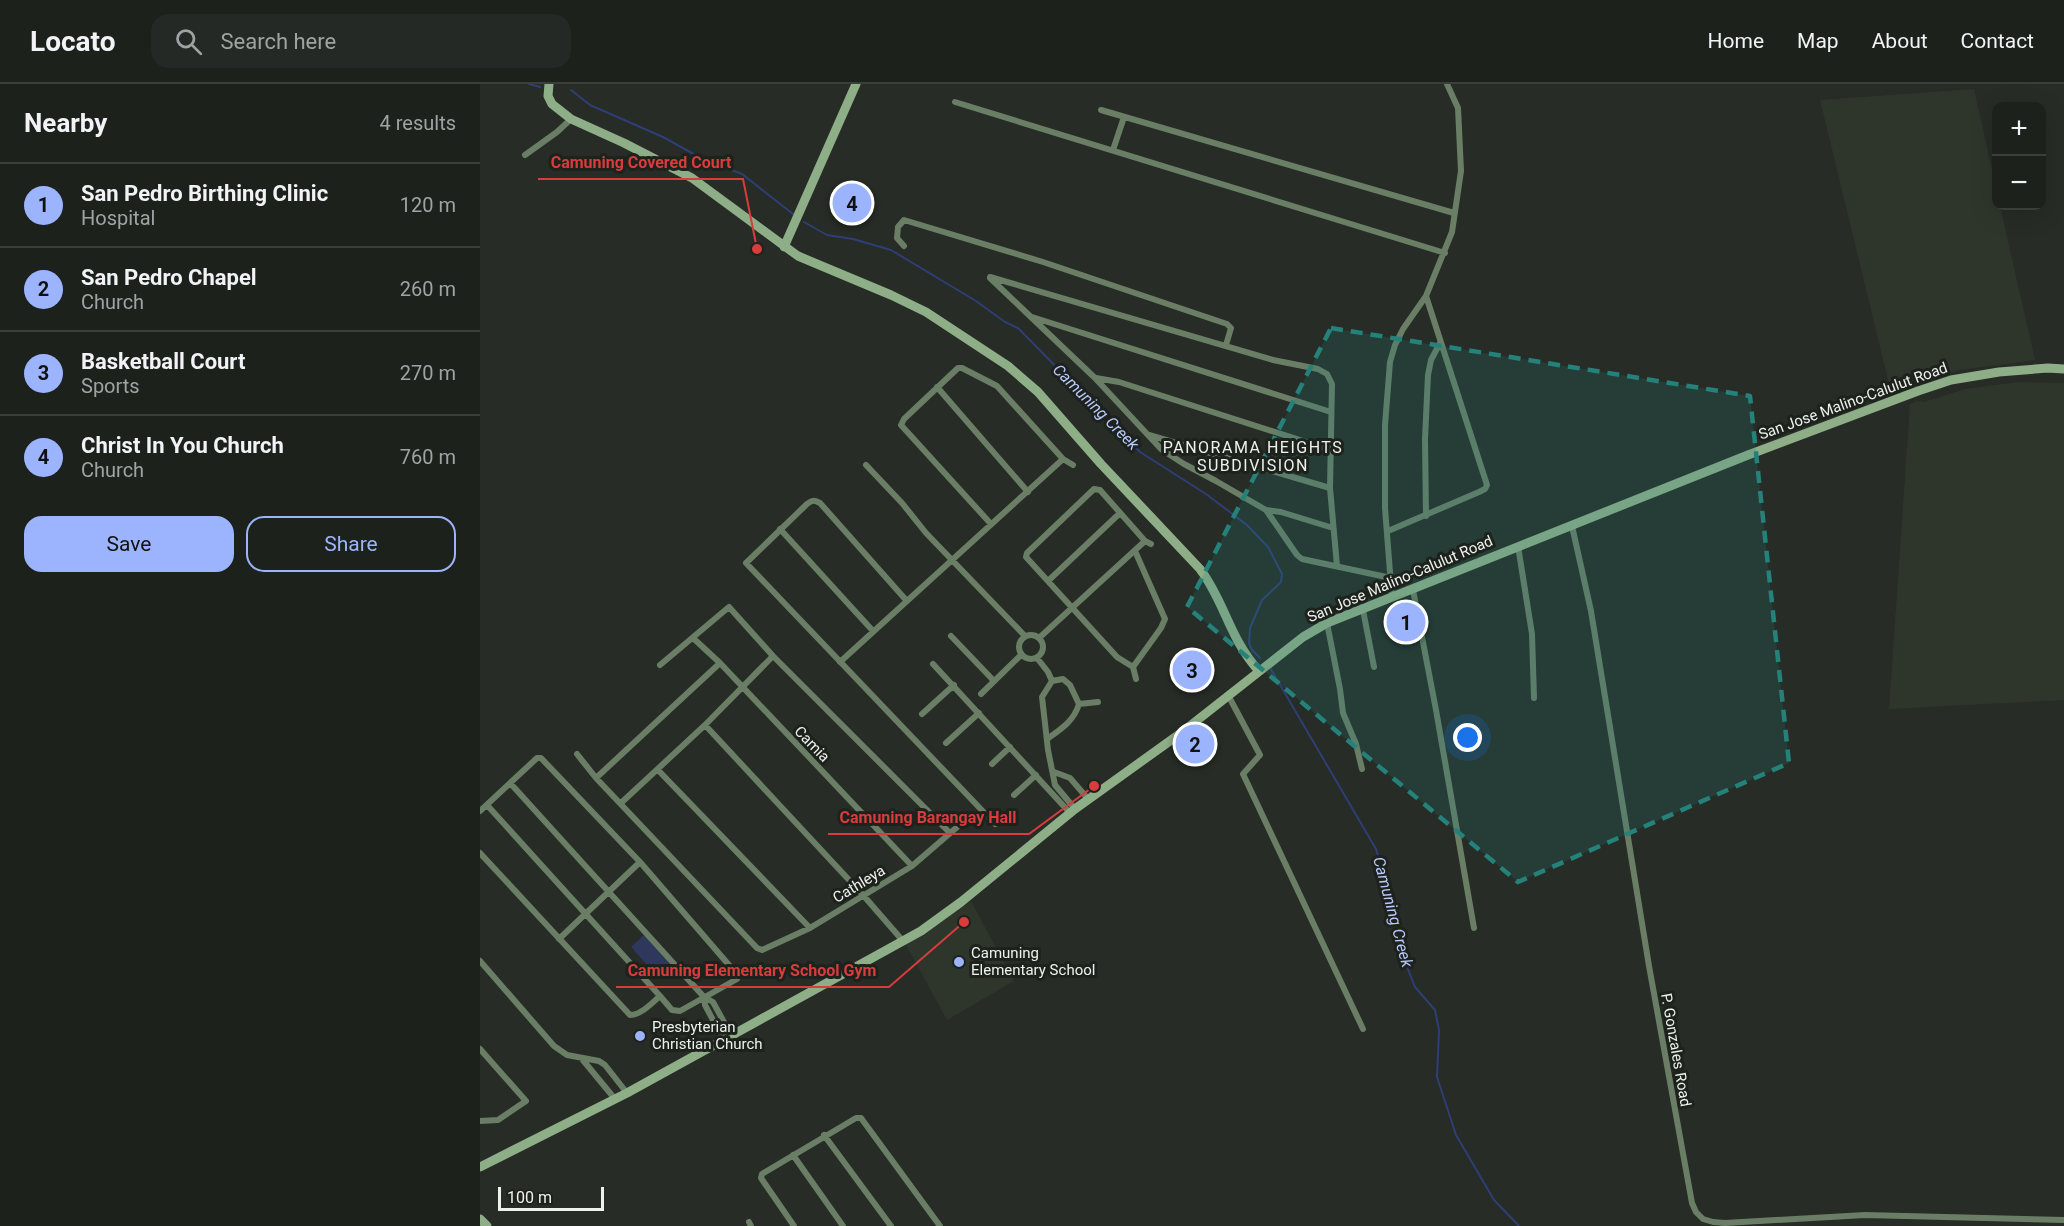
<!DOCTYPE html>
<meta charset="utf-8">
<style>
body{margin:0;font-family:Roboto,sans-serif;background:#252925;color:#f1f3f6}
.controls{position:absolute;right:18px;top:18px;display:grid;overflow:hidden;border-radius:12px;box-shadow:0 6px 24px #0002}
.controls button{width:54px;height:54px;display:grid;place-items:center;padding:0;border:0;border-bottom:2px solid #3b3e3b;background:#1d211c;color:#f1f3f6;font:30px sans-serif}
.scale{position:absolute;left:18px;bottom:15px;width:106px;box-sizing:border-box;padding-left:6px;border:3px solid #eef1ed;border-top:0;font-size:16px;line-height:21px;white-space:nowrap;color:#eef1ed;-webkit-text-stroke:4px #1e221d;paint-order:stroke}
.you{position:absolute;left:988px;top:654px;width:21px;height:21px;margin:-15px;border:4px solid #fff;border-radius:50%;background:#1a73e8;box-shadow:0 0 0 9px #1a73e833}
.badge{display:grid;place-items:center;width:39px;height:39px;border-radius:50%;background:#9cb4fd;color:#111;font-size:20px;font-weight:700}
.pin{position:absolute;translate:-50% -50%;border:3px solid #fff;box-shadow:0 2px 6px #0006}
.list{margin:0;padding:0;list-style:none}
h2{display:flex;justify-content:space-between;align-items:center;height:78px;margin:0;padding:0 24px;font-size:26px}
h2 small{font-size:20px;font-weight:400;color:#a0a3a3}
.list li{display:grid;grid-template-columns:39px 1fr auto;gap:18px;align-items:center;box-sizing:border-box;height:84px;padding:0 24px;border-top:2px solid #3b3e3b}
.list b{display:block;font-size:22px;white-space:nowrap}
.list p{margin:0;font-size:20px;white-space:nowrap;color:#a0a3a3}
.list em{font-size:20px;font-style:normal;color:#a0a3a3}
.actions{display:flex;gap:12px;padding:18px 24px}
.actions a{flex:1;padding:14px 0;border:2px solid #9cb4fd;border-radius:18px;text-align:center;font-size:21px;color:#9cb4fd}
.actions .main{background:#9cb4fd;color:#111}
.icon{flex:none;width:33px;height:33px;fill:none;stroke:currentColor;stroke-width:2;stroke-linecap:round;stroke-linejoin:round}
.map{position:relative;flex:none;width:1584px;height:1142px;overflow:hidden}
header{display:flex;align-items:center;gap:36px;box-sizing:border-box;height:84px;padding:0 30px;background:#1d211c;border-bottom:2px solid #3b3e3b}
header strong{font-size:28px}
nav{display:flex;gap:33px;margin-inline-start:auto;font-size:21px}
.search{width:420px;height:54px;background:#252925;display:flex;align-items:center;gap:15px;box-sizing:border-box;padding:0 21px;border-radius:18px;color:#a0a3a3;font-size:22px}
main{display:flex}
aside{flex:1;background:#1d211c}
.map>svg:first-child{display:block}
.built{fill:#2e362c}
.green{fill:#2d385c}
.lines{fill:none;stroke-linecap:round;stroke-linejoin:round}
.stream{stroke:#2f3e75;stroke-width:2}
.street{stroke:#6a7e66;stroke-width:6}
.secondary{stroke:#8eae87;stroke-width:9}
.marked{fill:#25827b;fill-opacity:0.2;stroke:#25827b;stroke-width:4.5;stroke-dasharray:12 8;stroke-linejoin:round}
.poi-dot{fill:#9cb4fd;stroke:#1e221d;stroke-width:2}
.labels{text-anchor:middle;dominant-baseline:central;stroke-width:6;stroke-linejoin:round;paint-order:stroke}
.street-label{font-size:15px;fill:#eef1ed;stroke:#1e221d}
.poi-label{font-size:15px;fill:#eef1ed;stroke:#1e221d;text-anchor:start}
.water-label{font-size:16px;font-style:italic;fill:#b8c9fd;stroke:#1e221d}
.neighbourhood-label{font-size:16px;letter-spacing:1.5px;fill:#eef1ed;stroke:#1e221d}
.leader{fill:none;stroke:#d83c3c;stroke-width:2}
.callout-dot{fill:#d83c3c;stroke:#1e221d;stroke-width:2}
.callout-label{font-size:16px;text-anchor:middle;font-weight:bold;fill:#d83c3c;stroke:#1e221d;stroke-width:6;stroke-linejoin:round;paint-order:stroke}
</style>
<header>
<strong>Locato</strong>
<div class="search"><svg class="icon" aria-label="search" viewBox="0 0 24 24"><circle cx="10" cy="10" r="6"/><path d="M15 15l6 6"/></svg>Search here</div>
<nav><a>Home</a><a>Map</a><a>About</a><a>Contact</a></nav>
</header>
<main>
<aside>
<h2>Nearby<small>4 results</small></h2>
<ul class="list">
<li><span class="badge">1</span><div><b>San Pedro Birthing Clinic</b><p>Hospital</p></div><em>120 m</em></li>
<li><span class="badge">2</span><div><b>San Pedro Chapel</b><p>Church</p></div><em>260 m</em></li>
<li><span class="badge">3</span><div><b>Basketball Court</b><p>Sports</p></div><em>270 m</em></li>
<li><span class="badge">4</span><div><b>Christ In You Church</b><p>Church</p></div><em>760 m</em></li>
</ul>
<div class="actions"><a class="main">Save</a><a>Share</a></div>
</aside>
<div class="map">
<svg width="1584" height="1142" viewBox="0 0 1584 1142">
<rect width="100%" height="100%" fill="#272c26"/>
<path class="built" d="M 1494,5 L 1516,104 L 1516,122 L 1520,122 L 1555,276 L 1479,286 L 1411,308 L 1340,16 Z
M 1539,298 L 1584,299 L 1584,616 L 1409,625 L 1430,320 L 1437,317 L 1444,318 L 1485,305 Z
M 491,817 L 534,897 L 467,936 L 425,859 Z"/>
<path class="green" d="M 718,570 L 729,583 L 704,602 L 694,589 Z
M 164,851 L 189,879 L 176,891 L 151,863 Z"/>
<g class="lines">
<path class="stream" d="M 49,0 L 60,3
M 91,6 L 110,21 L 183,53 L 221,74 L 262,90 L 313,130
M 324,138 L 347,151 L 373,155 L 411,166 L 496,217 L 525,238 L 538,244 L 660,368 L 726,410 L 767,441 L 788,463 L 802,490 L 801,498 L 782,516 L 770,544 L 769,559 L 772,566 L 780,574
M 789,582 L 896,765 L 907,803 L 922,870 L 935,903 L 955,926 L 959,946 L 957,993 L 976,1051 L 1014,1116 L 1039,1142"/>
<path class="street" d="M 475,18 L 965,169
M 621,26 L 974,129
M 633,66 L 644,33
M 45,71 L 77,48 L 91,35
M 424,162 L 417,154 L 418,143 L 424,136 L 563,178 L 747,240 L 751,244 L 746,261
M 510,193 L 793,276 L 838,285 L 847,290 L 852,300 L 850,404 L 857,482
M 510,194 L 615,294 L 681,365 L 704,380 L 736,397 L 786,426 L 817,471 L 822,475 L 911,494
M 552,233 L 851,328
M 616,294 L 639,298 L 851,366
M 457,303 L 548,408
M 669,351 L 850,404
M 386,381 L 422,419 L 446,449 L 544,551
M 786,426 L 801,428 L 853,444
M 946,432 L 945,355 L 948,291 L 951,276 L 960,259
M 511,440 L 421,341 L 424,335 L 478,284 L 482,284 L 517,302 L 583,375 L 593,381
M 1092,442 L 1111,527 L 1169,882 L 1212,1119 L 1216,1128 L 1223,1135 L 1233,1138 L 1245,1139 L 1385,1131 L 1584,1136
M 300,445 L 393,547
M 908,447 L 999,408 L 1005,405 L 1007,401 L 946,212
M 1038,462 L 1052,550 L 1054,614
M 655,467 L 685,535 L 681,544 L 653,583 L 656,595
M 568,497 L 640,429
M 933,506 L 956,626 L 994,844
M 912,514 L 905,424 L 905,341 L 910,278 L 915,261 L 923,245 L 946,212 L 972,148 L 981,87 L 978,24 L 967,0
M 426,516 L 340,419 C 334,416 332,416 327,420 L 266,479 L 515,740
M 883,526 L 894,583
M 847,539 L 860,605 L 863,629 L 876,660 L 882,685
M539 563a12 12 0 1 1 24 0a12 12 0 1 1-24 0Z
M 471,552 L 514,597
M 213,554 L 240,579 L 432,782
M 559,554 L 665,457 L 671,460
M 557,574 L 568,588 L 572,597 L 562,613 L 568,666 L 575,701 L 595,725
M 360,578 L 583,375
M 453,580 L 591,730
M 180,581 L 249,523 L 293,572 L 469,748
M 653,583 L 637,573 L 546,473 L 547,469 L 614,405 L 620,406 L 665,457
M 501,610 L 541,571
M 748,611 L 780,671 L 763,690 L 883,945
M 599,620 L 618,618
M 442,630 L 474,601
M 225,641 L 383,811 L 423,857
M 567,655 C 581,645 594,637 599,620 L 590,601 L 583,595 L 572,597
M 466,659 L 499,629
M 97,670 L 116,694 L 277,864 L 282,866 L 330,844 L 432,782 L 483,738
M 512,680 L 530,663
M 178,686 L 330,844
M 574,688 L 590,694 L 609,716
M 116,694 L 240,579
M 31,700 L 224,913 L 233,918 L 251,951
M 534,711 L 556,691
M 141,719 L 225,641 L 293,572
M 7,721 L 180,912
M 0,727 L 57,674 L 61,674 L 160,778 L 255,888 L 257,895 L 200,927 L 192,926 L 180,912 C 172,919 161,931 150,931 L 0,769
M 79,855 L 160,778
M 0,877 L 74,962 L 87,971 L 119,977 L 125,981 L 147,1009
M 224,913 L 225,921 L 243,955
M 0,965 L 46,1017 L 18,1036 L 0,1037
M 102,975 L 135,1015
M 344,1051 L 411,1142
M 313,1071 L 363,1142
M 269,1138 L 271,1142
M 314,1142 L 281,1094 L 282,1090 L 376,1034 L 381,1034 L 460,1142"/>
<path class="secondary" d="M 69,0 L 68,12 L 72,20 L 91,35 L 144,59 L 212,94 L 318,172 L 411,211 L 446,228 L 528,282 L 558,308 L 621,380 L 720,485 C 745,518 749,554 779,587
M 304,163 L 376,0
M 0,1083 L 147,1009 L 441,847 L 481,818 L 595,725 L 701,649 L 823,553 L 847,539 L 1268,371 L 1438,307 L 1471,296 L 1519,288 L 1568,284 L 1584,285
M 0,1135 L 7,1142"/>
</g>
<path class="marked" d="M 851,244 L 1270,312 L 1309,679 L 1038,798 L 707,523 Z"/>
<g class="poi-dot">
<circle cx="479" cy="878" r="6"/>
<circle cx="160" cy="952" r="6"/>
</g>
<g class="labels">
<g class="street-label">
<text transform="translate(1373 317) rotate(-20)">San Jose Malino-Calulut Road</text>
<text transform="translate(920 495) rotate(-23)">San Jose Malino-Calulut Road</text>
<text transform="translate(332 660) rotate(46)">Camia</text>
<text transform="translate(379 800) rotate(-31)">Cathleya</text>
<text transform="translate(1196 966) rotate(80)">P. Gonzales Road</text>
</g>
<g class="poi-label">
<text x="491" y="869">Camuning<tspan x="491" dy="17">Elementary School</tspan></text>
<text x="172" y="943">Presbyterian<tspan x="172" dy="17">Christian Church</tspan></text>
</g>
<g class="water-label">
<text transform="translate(616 323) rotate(45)">Camuning Creek</text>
<text transform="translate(913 828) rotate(75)">Camuning Creek</text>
</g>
<g class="neighbourhood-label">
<text x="773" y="363">PANORAMA HEIGHTS<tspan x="773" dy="18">SUBDIVISION</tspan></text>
</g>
</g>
<path class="leader" d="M277 165L263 95H58M614 702L549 750H348M484 838L409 903H136"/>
<g class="callout-dot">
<circle cx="277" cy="165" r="6"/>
<circle cx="614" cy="702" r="6"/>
<circle cx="484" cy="838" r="6"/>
</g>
<g class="callout-label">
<text x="161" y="84">Camuning Covered Court</text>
<text x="448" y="739">Camuning Barangay Hall</text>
<text x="272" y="892">Camuning Elementary School Gym</text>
</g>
</svg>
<div class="controls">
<button>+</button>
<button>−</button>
</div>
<div class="scale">100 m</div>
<div class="you"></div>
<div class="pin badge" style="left:926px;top:538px">1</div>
<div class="pin badge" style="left:715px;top:660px">2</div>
<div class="pin badge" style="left:712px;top:586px">3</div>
<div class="pin badge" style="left:372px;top:119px">4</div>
</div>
</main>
